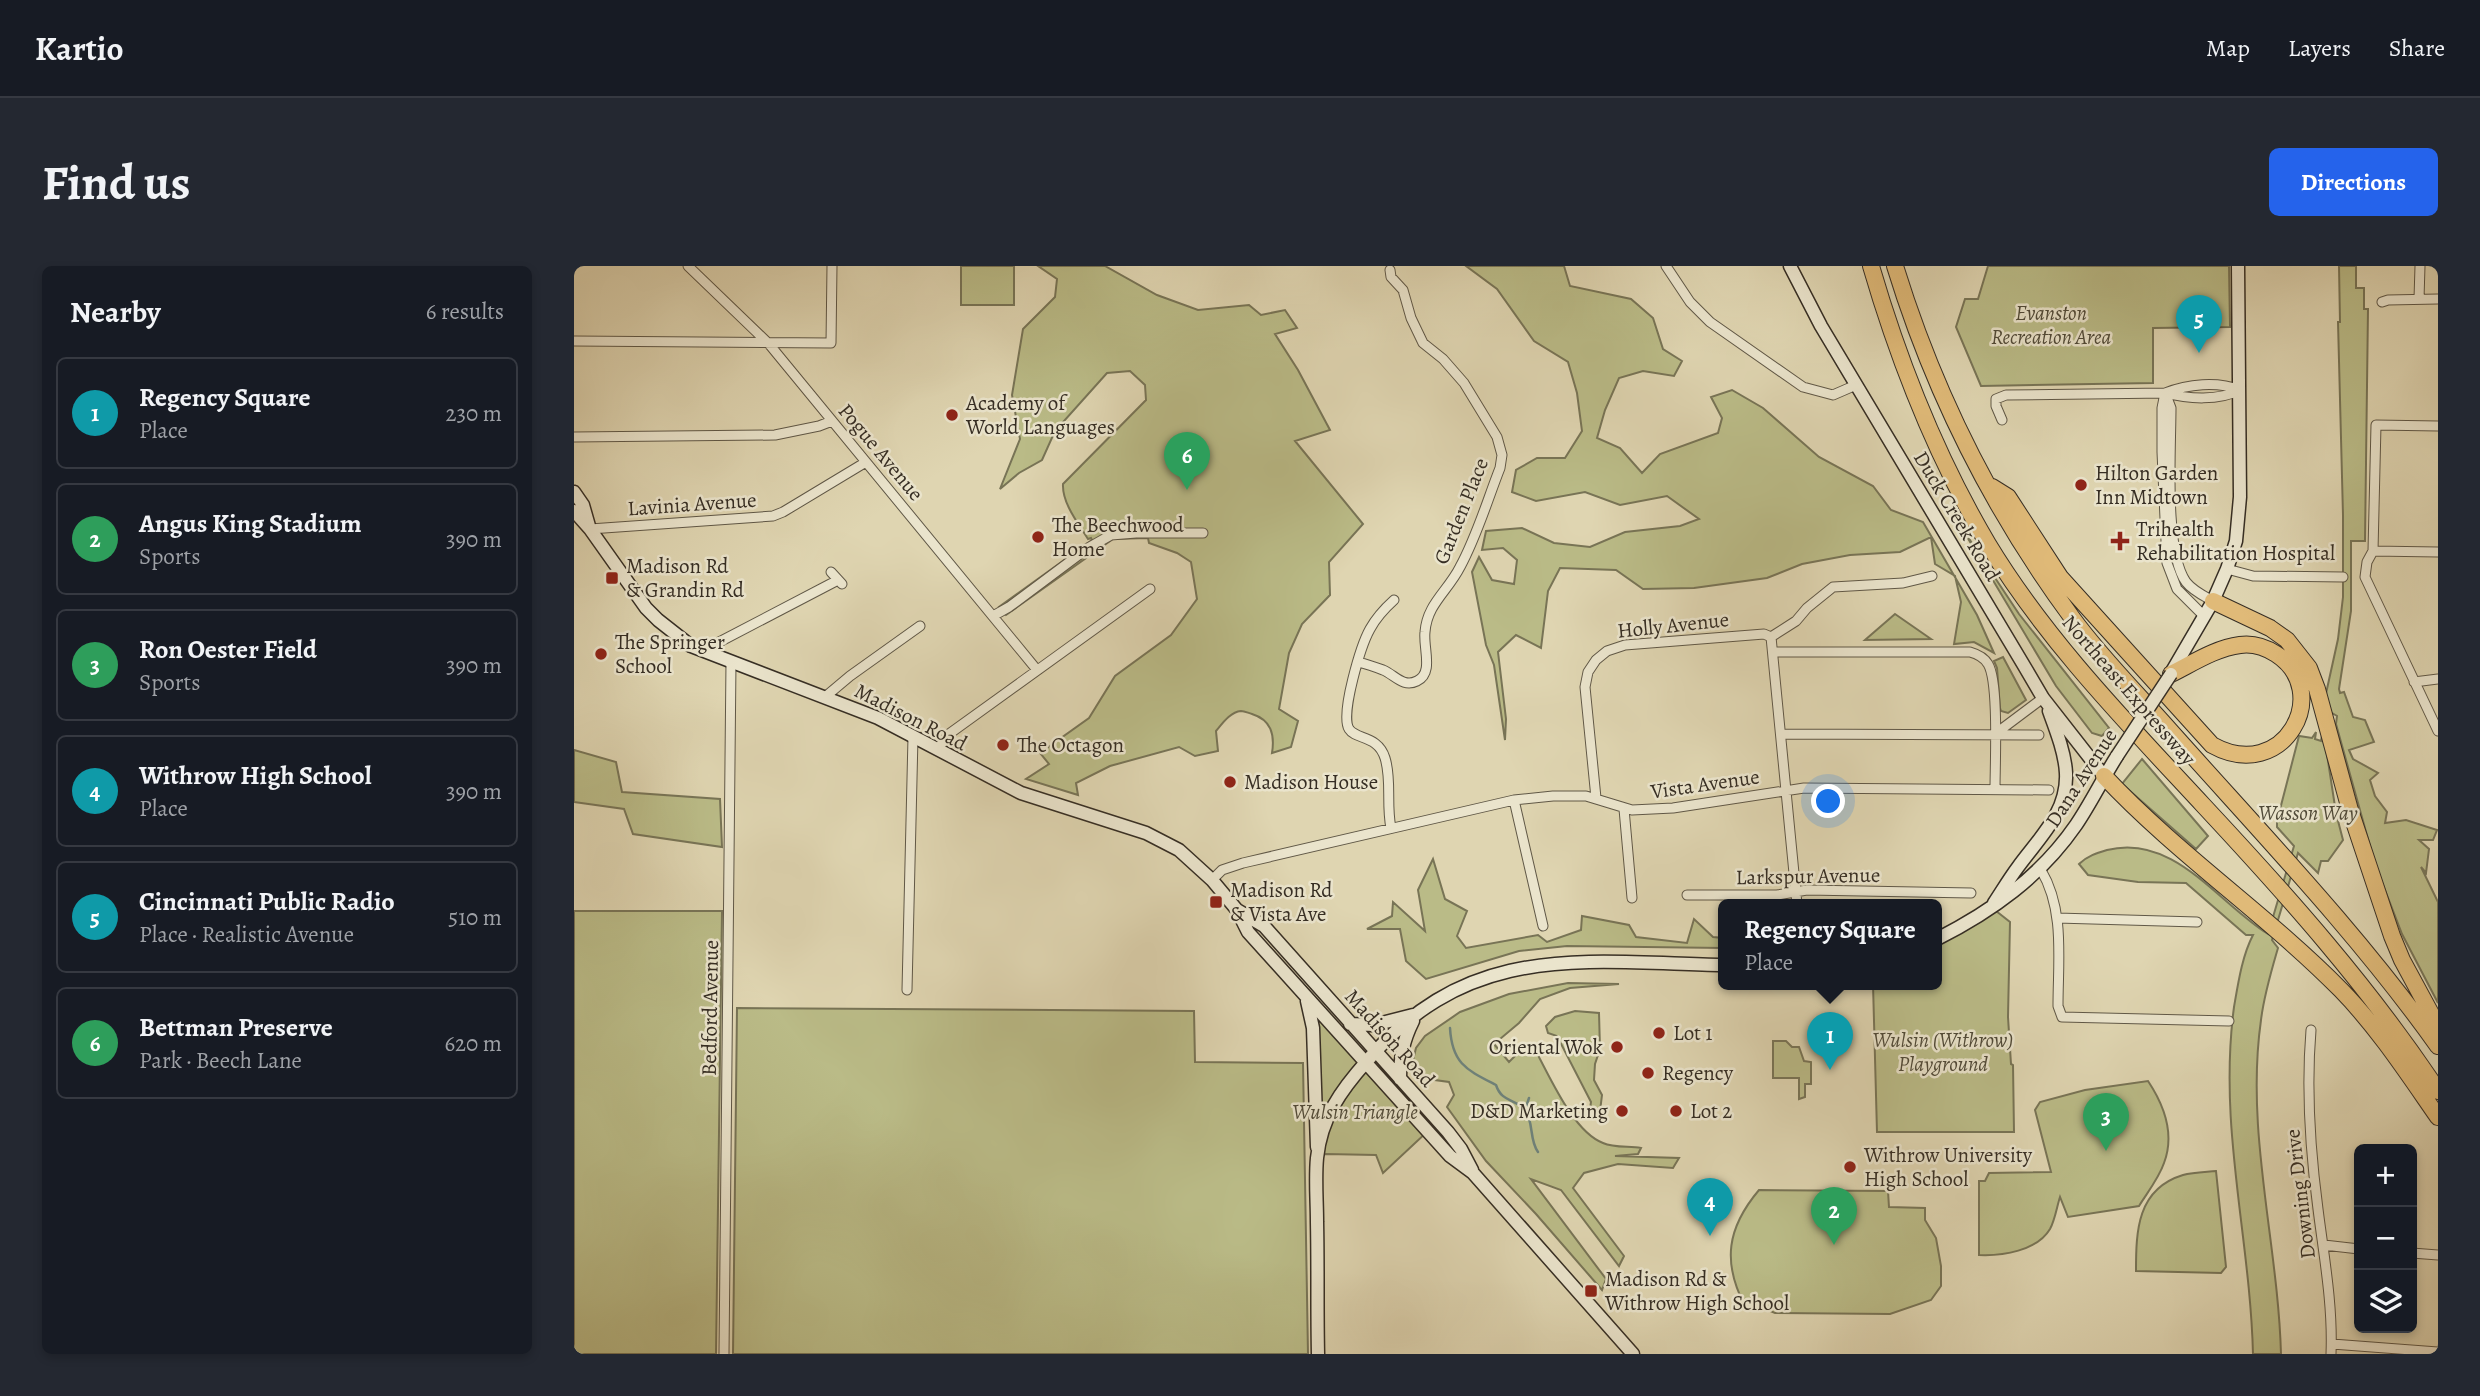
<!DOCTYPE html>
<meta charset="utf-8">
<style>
body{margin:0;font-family:Alegreya,serif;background:#242831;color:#f1f3f6}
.controls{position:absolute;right:21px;bottom:21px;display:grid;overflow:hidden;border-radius:10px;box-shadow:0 4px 10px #0003}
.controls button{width:63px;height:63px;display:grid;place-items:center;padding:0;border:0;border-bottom:2px solid #363941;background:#171b24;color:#f1f3f6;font:35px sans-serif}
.you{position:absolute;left:1255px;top:536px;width:24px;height:24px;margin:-18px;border:5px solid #fff;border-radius:50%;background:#1a73e8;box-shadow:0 0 0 10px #1a73e833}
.badge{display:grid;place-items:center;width:46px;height:46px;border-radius:50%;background:#2563eb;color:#fff;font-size:23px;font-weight:700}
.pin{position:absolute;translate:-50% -58px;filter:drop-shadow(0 2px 4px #0008)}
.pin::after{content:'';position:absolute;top:37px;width:24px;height:21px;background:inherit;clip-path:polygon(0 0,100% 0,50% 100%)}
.popup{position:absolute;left:1144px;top:633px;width:224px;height:91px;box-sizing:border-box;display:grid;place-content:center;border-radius:10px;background:#171b24;filter:drop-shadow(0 2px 5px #0005);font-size:23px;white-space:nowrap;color:#9ea1a6}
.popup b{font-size:26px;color:#f1f3f6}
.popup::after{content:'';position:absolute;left:50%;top:100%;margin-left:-14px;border:14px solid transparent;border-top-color:#171b24}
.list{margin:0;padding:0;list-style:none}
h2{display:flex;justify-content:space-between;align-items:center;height:91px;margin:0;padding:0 28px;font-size:30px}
h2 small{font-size:23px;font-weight:400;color:#9ea1a6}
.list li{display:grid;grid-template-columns:46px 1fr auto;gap:21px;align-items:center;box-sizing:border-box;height:112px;margin:0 14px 14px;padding:0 14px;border:2px solid #363941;border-radius:10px}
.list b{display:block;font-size:26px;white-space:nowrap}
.list p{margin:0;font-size:23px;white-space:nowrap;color:#9ea1a6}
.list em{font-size:23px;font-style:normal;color:#9ea1a6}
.icon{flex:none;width:38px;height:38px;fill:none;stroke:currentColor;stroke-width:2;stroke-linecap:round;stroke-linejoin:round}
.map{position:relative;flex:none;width:1864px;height:1088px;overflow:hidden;border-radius:10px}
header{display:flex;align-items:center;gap:42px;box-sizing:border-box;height:98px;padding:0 35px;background:#171b24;border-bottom:2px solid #363941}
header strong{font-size:33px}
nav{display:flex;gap:38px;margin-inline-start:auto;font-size:24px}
.intro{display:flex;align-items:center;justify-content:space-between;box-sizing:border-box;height:168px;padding:0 42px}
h1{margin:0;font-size:49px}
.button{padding:18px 32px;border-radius:10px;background:#2563eb;color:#fff;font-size:24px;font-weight:700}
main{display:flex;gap:42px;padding:0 42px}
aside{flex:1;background:#171b24;border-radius:10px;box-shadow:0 4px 10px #0003}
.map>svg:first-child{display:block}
.green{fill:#babb87;stroke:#787456;stroke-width:2}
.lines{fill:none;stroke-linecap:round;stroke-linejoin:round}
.stream{stroke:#6f8179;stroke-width:2.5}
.street-casing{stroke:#605847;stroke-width:11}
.secondary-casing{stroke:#362e24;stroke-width:15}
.highway-casing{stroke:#362e24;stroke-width:18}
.street{stroke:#eae4cc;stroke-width:9}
.secondary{stroke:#eae4cc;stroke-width:12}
.highway{stroke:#e0ba78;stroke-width:16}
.secondary-bridge-casing{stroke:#362e24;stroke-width:15;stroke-linecap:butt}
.secondary-bridge{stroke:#eae4cc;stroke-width:12}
.poi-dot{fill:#8f2418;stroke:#eae4cc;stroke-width:2.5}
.labels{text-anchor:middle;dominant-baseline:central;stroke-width:5;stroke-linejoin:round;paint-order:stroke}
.park-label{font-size:21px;font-style:italic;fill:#504a38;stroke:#eae4cc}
.poi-label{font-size:21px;fill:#362e24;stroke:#eae4cc;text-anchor:start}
.street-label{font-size:21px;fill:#362e24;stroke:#eae4cc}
</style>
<header>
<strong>Kartio</strong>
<nav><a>Map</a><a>Layers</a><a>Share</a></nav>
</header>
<div class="intro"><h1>Find us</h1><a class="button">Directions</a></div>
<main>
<aside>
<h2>Nearby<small>6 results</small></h2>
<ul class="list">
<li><span class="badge" style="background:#0f9aa8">1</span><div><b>Regency Square</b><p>Place</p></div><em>230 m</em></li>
<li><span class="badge" style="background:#2e9e5b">2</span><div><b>Angus King Stadium</b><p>Sports</p></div><em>390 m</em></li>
<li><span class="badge" style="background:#2e9e5b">3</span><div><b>Ron Oester Field</b><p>Sports</p></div><em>390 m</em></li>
<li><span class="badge" style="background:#0f9aa8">4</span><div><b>Withrow High School</b><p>Place</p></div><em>390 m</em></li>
<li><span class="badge" style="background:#0f9aa8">5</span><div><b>Cincinnati Public Radio</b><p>Place · Realistic Avenue</p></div><em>510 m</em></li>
<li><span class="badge" style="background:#2e9e5b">6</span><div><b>Bettman Preserve</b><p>Park · Beech Lane</p></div><em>620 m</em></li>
</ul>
</aside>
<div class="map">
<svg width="1864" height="1088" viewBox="0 0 1864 1088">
<rect width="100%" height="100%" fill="#dfd5b1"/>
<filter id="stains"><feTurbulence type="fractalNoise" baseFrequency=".00286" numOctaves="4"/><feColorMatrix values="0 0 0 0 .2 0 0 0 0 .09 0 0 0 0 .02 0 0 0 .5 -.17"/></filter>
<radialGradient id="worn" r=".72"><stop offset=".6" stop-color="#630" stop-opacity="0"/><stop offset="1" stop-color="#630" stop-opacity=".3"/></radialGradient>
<path class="green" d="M 387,0 L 440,0 L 440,39 L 387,39 Z
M 464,0 L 531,0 L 583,29 L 624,44 L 675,39 L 687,49 L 711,44 L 723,62 L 701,68 L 724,104 L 756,164 L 721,175 L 789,258 L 755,296 L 756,329 L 728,358 L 715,387 L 705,443 L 724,455 L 717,481 L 698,487 C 701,468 697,454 678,448 C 674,447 671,445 667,445 C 656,446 648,458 642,465 L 644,485 L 621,490 L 605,481 L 536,500 L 502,517 L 504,529 L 452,513 L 475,498 L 466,487 L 515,452 L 541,410 L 597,369 L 623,333 L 617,296 L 603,287 L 575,277 L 574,272 L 539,273 L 432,349 L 425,341 L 518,274 L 517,272 L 514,273 C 504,257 488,237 489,218 L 572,134 L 571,119 L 556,105 L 533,107 L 481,165 L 468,194 L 445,207 L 426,223 L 446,173 L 438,129 L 449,63 L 481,31 L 483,13 Z
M 892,0 L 990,0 L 996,20 L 1057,33 L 1079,52 L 1089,83 L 1108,95 L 1100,110 L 1069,105 L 1045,112 L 1031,144 L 1023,172 L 1046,182 L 1068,207 L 1086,188 L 1144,167 L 1148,152 L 1137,131 L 1158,124 L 1189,142 L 1245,191 L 1299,220 L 1317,244 L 1349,256 L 1403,349 L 1420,387 L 1400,376 L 1380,378 L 1387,336 L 1381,310 L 1361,298 L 1357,271 L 1326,286 L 1276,289 L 1228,298 L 1193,312 L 1120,322 L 1069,323 L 1042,304 L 986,302 L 974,325 L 967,382 L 942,369 L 924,386 L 932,453 L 931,474 L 920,399 L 912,379 L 898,306 L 905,291 L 918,314 L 940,318 L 943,294 L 929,282 L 908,284 L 912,265 L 948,262 L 980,277 L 1016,281 L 1051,266 L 1106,260 L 1125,253 L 1093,230 L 1046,239 L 1011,226 L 962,235 L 938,226 L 942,204 L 963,192 L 991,192 L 1008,165 L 1003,127 L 994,96 L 960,75 L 923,23 Z
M 1414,0 L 1655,0 L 1656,61 L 1579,62 L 1579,117 L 1407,120 L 1382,61 L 1391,33 L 1404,33 Z
M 1765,0 L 1782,0 L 1782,22 L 1790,22 L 1790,43 L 1794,43 L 1791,275 L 1777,275 L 1777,345 L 1765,423 L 1766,427 L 1770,426 L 1779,451 L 1791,454 L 1800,476 L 1775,484 L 1779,493 L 1804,507 L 1796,514 L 1801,530 L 1813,546 L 1811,557 L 1832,554 L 1863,564 L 1859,574 L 1845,574 L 1855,583 L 1852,607 L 1847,601 L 1864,636 L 1864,737 L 1828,668 L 1801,598 L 1762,458 L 1763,450 L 1758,447 L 1752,482 L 1762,547 L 1769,574 L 1754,595 L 1747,595 L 1744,607 L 1724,587 L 1698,674 L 1704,682 C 1697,706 1690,729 1687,754 C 1671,866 1704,977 1707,1088 L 1679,1088 C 1676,970 1644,861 1660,741 C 1664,718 1668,690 1679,669 L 1672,669 L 1612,617 L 1564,616 L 1514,609 L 1505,598 C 1513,590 1523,587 1533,584 C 1600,567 1644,637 1694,668 L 1720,580 L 1703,561 L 1703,555 L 1725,470 L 1738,472 L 1742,466 L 1741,473 L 1747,475 L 1753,440 L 1751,432 L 1764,373 L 1769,331 L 1769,249 L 1764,56 L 1766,56 Z
M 1386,259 L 1445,348 L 1535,462 L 1528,470 L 1518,467 L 1482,420 Z
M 1321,348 L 1357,373 L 1291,374 Z
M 1429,391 L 1452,434 L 1434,447 L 1427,445 L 1426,442 L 1423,402 L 1420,395 Z
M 0,484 L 42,496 L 48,526 L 146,533 L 148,581 L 59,568 L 50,543 L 0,536 Z
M 1568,493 L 1634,570 L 1622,583 L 1548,518 Z
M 859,593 L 871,633 L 893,645 L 883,670 L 892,682 L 964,669 L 973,676 L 1007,664 L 1008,650 L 1055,659 L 1062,671 L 1113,677 L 1120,653 L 1139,671 L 1149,672 L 1149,682 L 993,680 L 945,685 L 852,713 L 832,695 L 826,663 L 793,663 L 818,650 L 819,636 L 851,665 L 844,624 Z
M 1417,641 L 1436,656 L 1434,751 L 1437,798 L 1439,799 L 1440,866 L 1303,866 L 1299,718 L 1363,718 L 1363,673 Z
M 0,645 L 148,645 L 142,1088 L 0,1088 Z
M 994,717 L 1045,718 L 996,722 L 966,733 L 945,757 L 920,778 L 935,796 L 949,782 L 953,789 L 959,780 C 975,808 998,865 1029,877 C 1040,882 1055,880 1067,882 L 1064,888 L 1041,890 L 1105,892 L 1099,902 L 1044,898 L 1010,907 L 999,922 L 1050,990 L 1045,1000 L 987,924 L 957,913 L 1032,1013 L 1028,1024 L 962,948 L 912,895 L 873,841 L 880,829 L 875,816 L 846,812 L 838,798 L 842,782 L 851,770 L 886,746 L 935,728 Z
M 732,731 L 854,865 L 809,907 L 802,889 L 752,888 L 743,890 Z
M 163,742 L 620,745 L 621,796 L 729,797 L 734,1088 L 159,1088 Z
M 1001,745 L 1025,747 L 1026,783 L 1021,798 L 1020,814 L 1028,829 L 1026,845 L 1020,848 L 1016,843 L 1017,836 L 983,770 L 974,767 L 972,760 L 981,751 Z
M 1199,775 L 1212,775 L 1218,781 L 1225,781 L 1230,795 L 1237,796 L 1237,818 L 1231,818 L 1231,831 L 1225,833 L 1225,812 L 1199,812 Z
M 1574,815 C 1590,839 1601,868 1590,897 C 1585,912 1573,927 1565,940 L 1494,951 L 1486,931 C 1483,940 1481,954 1476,963 C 1463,985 1428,990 1405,989 L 1405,915 L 1411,915 L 1415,907 L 1477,906 L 1461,844 L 1466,836 L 1511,824 Z
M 1642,905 L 1652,1001 L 1647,1007 L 1562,1005 C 1562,965 1563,923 1609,909 C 1619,906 1632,906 1642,905 Z
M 1185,924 L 1314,925 L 1315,941 L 1351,942 L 1351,954 L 1362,972 L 1367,1000 L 1367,1020 L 1357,1034 L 1316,1048 L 1201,1047 L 1184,1040 L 1180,1035 L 1171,1040 C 1148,996 1153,962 1185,924 Z"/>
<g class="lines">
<path class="stream" d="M 876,762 C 878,798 893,804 922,819 C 928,837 941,832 951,844 C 960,856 955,874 964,886
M 951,844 L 955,832"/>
<g class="street-casing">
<path id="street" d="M 114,0 L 195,78 L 463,404
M 1092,0 L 1116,36 L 1136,56 L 1229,121 L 1259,129 L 1282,119
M 1845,33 L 1846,0
M 1808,36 L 1814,34 L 1864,33
M 0,75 L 257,77 L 258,0
M 1591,127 L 1588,142 L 1588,186 L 1593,297 L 1603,323 L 1630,350
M 1591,127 C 1614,118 1643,115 1666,124
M 1592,129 L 1597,142 C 1597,183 1590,285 1612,316 C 1619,325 1630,330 1639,335
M 1428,154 L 1422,140 L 1422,133 L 1432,129 L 1591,127 C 1614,133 1645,135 1666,124
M 1864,160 L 1802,159 L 1799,285 L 1793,296 L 1791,311 L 1864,465
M 0,171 L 201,169 L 245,160 L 258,155
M 16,263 L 199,250 L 209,246 L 292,196
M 1799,285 L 1864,286
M 1653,303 L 1679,310 L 1769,311
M 257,306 L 268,318
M 419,350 L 435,341 L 514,282 L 537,269 L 562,267 L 629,267
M 1197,371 L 1223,638
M 1197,371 L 1222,355 L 1233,342 L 1259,321 L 1329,317 L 1358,310
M 128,385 L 264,314
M 1199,386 L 1396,386 C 1403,388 1410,391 1414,398 C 1425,416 1421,498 1421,523
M 784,396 C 792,398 801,401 809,404 C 821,409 829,422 843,415 C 860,407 849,382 851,366 C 853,338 874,325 886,301 C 903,270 913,235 926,202 L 928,189 L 923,171 L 890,117 L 869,93 L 849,77 L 837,52 L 829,24 L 817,11 L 816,4
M 1840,416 L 1864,413
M 251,431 L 276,410 L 346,360
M 1207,468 L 1465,469
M 1421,468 L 1469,432
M 363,484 L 375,468 L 576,323
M 1022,532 L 1011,421 L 1014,406 L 1022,394 L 1033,385 L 1051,379 L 1190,368 L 1197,371
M 940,534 L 969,660
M 1050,543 L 1058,632
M 817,562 C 812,539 818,514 811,492 C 804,469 782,474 775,463 C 766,448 787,379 796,363 C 802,352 810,343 820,334
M 1467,604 C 1491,644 1484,694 1484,740 L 1488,751 L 1655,755
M 638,614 L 648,604 L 669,597 L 940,534 L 979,530 L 1012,530 L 1058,544 L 1099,542 L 1230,522 L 1475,524
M 1113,629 L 1203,629 L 1233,624 L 1397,627
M 1483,652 L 1623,656
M 333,724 L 339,471
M 1737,764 C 1732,824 1736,883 1744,943 C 1750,991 1759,1039 1757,1088
M 1750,979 L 1785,983
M 1838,987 L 1864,989
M 1758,1078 L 1864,1086
M 150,1088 L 157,396"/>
</g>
<g class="secondary-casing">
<path id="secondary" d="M 1216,0 L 1247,60 L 1449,398 L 1469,432 L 1530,510
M 0,226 L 9,239 L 15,260
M 0,245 L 16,263 L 72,342 L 84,354 L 117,380 L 304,452 L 447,527 L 572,567 L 605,584 L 638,614 L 663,644 L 674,666 L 876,890 L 899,907 L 1059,1088
M 1597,407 L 1639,335 L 1653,303 L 1662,275 L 1666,231 L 1664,0
M 1420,637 C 1428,625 1435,613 1444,601 C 1465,572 1494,546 1492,507 C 1491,487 1482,464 1475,445
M 663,644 L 690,660 L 874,866 L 887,883 L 898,904
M 1363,673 C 1418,645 1466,611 1502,559 C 1517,537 1529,512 1543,490
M 733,735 L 739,762 L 743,881
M 776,758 L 800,759 L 839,749
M 826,813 C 826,791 829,775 839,755
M 744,1088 C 743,1044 744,1000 743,956 C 743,935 741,913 743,892 C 747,852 767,824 793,795 C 895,675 1009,696 1149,699"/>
</g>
<g class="highway-casing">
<path id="highway" d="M 1297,0 C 1325,96 1363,192 1414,278 C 1472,374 1553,457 1629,539 C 1713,629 1796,722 1864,825
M 1321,0 C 1360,127 1420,246 1499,353 C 1529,394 1567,431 1600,469 C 1691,571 1785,669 1864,780
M 1418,221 L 1434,231 L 1486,311 L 1638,479 C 1710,519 1760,425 1702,388 C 1691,381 1680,377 1666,379 C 1642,382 1619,397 1597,408
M 1639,335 L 1696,362 L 1713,374 L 1735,402 L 1743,423 L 1776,544 L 1818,670 L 1828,694 L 1861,755 L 1863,777
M 1530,510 C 1603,588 1692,648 1767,724 C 1804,762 1834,808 1864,851"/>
</g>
<use href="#street" class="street"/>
<use href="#secondary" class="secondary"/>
<use href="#highway" class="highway"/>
<g class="secondary-bridge-casing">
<path id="secondary-bridge" d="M 1543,490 L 1597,408"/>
</g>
<use href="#secondary-bridge" class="secondary-bridge"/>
</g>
<g class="poi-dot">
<circle cx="378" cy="149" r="7"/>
<circle cx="1507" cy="219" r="7"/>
<circle cx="464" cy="271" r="7"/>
<path d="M1542.5 264.5h7v7h7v7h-7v7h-7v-7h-7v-7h7z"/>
<rect x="31" y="305" width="14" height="14" rx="3.5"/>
<circle cx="27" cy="388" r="7"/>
<circle cx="429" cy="479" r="7"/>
<circle cx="656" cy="516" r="7"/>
<rect x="635" y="629" width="14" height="14" rx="3.5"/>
<circle cx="1085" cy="767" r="7"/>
<circle cx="1043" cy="781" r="7"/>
<circle cx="1074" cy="807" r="7"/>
<circle cx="1048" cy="845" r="7"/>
<circle cx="1102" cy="845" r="7"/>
<circle cx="1276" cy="901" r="7"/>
<rect x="1010" y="1018" width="14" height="14" rx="3.5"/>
</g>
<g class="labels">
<g class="park-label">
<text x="1477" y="47">Evanston<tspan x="1477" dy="24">Recreation Area</tspan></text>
<text x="1734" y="547">Wasson Way</text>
<text x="1369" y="774">Wulsin (Withrow)<tspan x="1369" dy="24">Playground</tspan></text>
<text x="781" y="846">Wulsin Triangle</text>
</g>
<g class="poi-label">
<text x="392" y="137">Academy of<tspan x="392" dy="24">World Languages</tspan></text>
<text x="1521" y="207">Hilton Garden<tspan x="1521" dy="24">Inn Midtown</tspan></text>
<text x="478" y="259">The Beechwood<tspan x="478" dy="24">Home</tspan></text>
<text x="1562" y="263">Trihealth<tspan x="1562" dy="24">Rehabilitation Hospital</tspan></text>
<text x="52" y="300">Madison Rd<tspan x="52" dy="24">&amp; Grandin Rd</tspan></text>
<text x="41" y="376">The Springer<tspan x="41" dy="24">School</tspan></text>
<text x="443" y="479">The Octagon</text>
<text x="670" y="516">Madison House</text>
<text x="656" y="624">Madison Rd<tspan x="656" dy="24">&amp; Vista Ave</tspan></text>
<text x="1099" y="767">Lot 1</text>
<text x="1029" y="781" text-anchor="end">Oriental Wok</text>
<text x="1088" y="807">Regency</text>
<text x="1034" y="845" text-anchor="end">D&amp;D Marketing</text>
<text x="1116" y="845">Lot 2</text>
<text x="1290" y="889">Withrow University<tspan x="1290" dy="24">High School</tspan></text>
<text x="1031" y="1013">Madison Rd &amp;<tspan x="1031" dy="24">Withrow High School</tspan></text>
</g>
<g class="street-label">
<text transform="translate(307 186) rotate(50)">Pogue Avenue</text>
<text transform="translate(118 238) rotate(-4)">Lavinia Avenue</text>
<text transform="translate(887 245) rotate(-68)">Garden Place</text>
<text transform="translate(1383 250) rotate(59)">Duck Creek Road</text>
<text transform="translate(1099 359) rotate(-6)">Holly Avenue</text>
<text transform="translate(1555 424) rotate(49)">Northeast Expressway</text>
<text transform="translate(337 451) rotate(27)">Madison Road</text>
<text transform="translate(1507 512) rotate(-57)">Dana Avenue</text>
<text transform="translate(1131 518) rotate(-8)">Vista Avenue</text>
<text transform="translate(1234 610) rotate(-1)">Larkspur Avenue</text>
<text transform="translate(136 742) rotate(-89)">Bedford Avenue</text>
<text transform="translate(816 772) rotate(48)">Madison Road</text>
<text transform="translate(1726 928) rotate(-97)">Downing Drive</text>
</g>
</g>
<rect width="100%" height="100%" filter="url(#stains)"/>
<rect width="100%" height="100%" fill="url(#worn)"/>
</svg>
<div class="controls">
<button>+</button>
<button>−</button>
<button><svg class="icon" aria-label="layers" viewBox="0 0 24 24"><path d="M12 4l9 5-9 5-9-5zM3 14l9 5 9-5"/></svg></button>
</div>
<div class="you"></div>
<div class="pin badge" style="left:1256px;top:804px;background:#0f9aa8">1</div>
<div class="popup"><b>Regency Square</b>Place</div>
<div class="pin badge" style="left:1260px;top:979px;background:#2e9e5b">2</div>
<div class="pin badge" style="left:1532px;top:885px;background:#2e9e5b">3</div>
<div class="pin badge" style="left:1136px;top:970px;background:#0f9aa8">4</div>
<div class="pin badge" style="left:1625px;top:87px;background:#0f9aa8">5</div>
<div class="pin badge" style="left:613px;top:224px;background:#2e9e5b">6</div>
</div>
</main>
